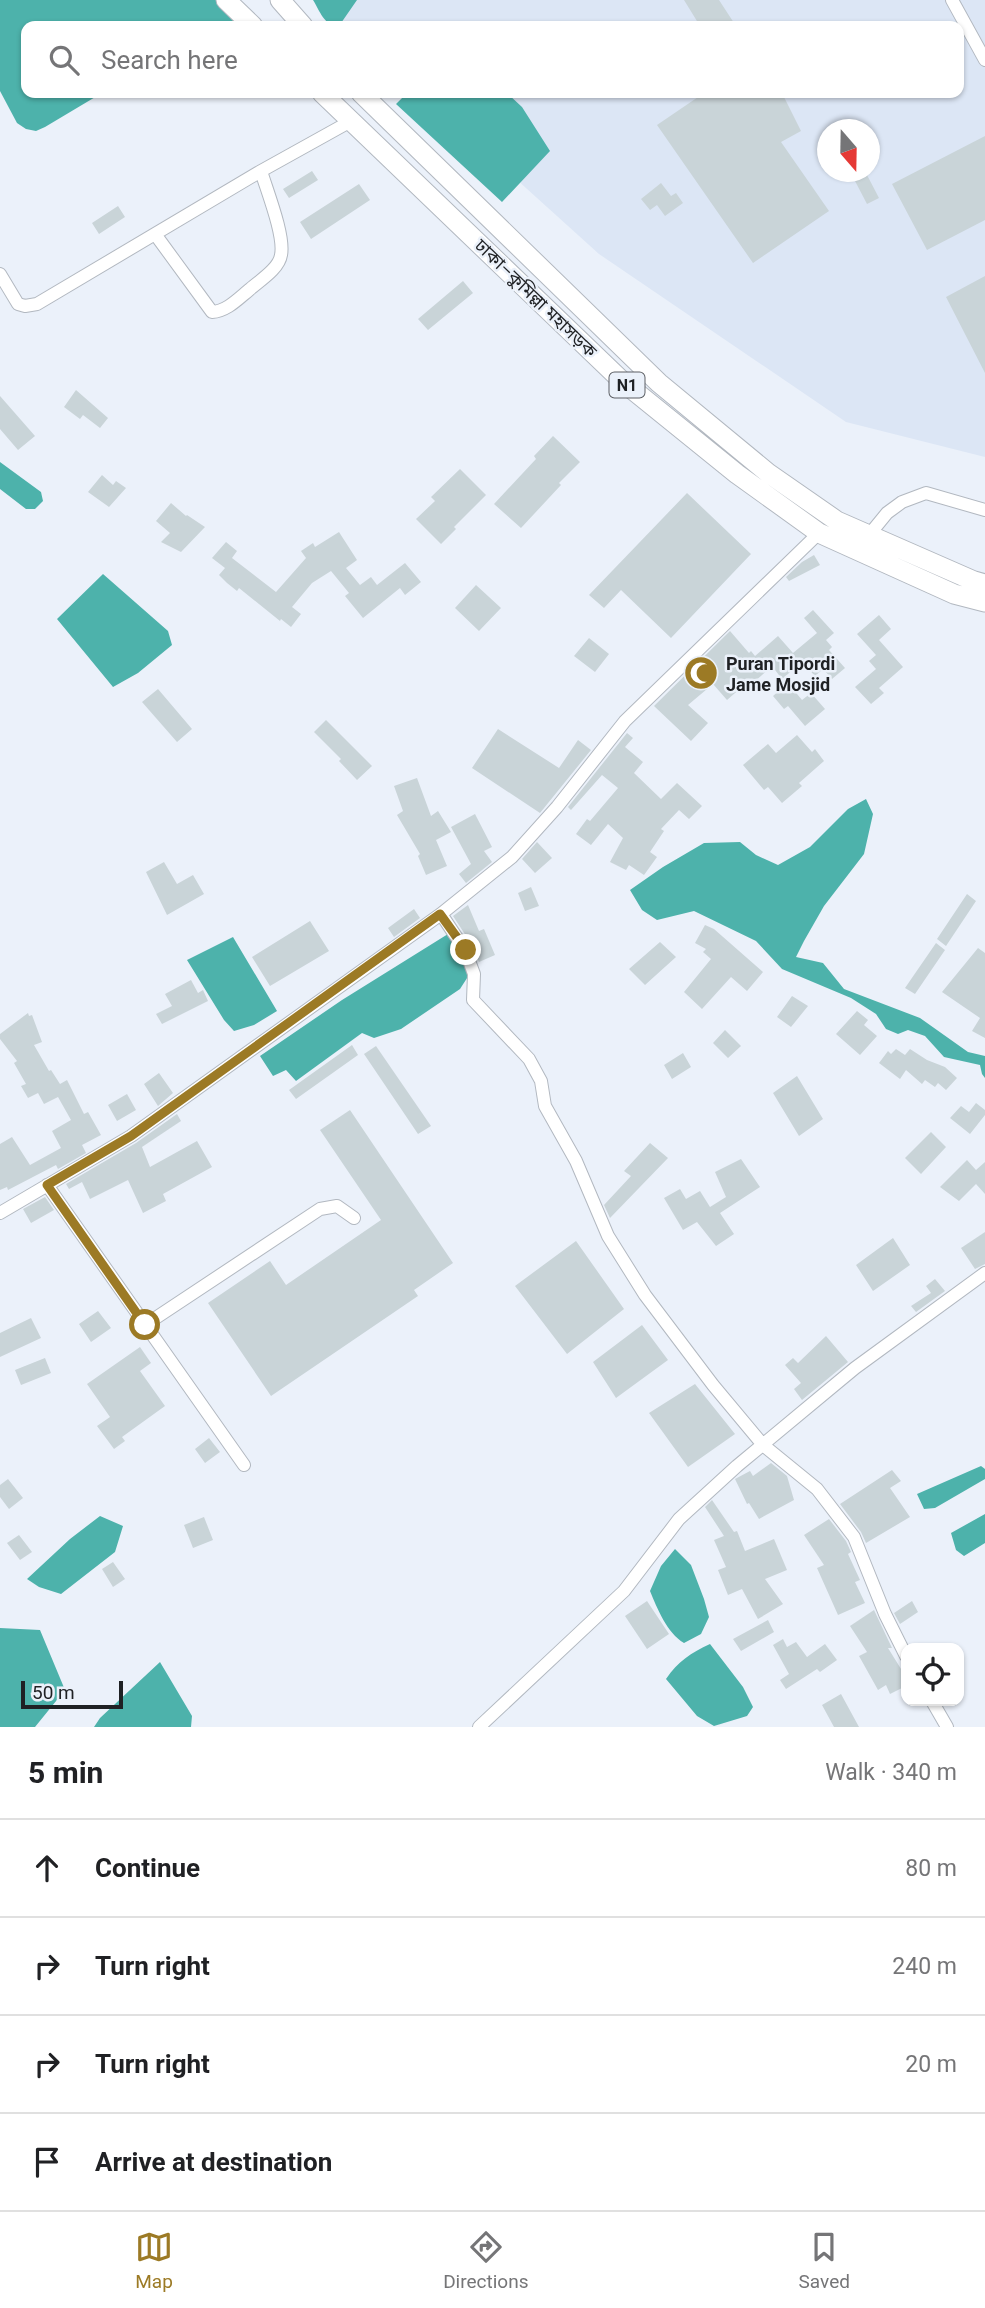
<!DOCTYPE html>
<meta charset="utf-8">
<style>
body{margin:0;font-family:Roboto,"Noto Sans Bengali",sans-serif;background:#f6f6f6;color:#202124}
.controls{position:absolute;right:21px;bottom:21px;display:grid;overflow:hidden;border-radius:14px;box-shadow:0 2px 5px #0004}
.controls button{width:63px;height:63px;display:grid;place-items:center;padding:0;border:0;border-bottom:2px solid #e0e0e0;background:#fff;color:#202124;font:35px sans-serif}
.compass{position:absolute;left:817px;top:119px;width:63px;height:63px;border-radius:50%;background:#fff;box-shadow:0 2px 5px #0004;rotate:160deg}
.scale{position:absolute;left:21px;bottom:18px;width:102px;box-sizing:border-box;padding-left:7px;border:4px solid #1f2124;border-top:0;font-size:19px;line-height:24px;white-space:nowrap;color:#1f2124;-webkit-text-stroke:5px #ebf1fa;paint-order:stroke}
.stop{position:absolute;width:21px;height:21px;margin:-16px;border:5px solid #9c7a25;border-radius:50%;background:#fff}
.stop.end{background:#9c7a25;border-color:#fff;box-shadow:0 2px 7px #0008}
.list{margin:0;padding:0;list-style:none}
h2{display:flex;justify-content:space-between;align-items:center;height:91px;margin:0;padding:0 28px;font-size:30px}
h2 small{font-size:23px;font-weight:400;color:#757577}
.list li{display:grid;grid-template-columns:46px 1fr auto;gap:21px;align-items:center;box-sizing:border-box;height:98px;padding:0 28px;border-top:2px solid #e0e0e0}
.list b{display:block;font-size:26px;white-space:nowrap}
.list em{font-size:23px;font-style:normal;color:#757577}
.icon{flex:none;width:38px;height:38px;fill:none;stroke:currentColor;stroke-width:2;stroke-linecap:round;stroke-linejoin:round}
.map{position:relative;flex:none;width:985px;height:1727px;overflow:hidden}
.search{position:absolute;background:#fff;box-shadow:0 2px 5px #0004;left:21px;right:21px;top:21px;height:77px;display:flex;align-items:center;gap:18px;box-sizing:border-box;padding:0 24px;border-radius:14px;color:#757577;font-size:26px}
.sheet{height:483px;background:#fff}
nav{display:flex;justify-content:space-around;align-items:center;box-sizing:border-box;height:98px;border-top:2px solid #e0e0e0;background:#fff;font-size:19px;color:#757577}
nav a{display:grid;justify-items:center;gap:4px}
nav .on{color:#9c7a25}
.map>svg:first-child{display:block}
.built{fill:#dce6f5;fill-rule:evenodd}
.water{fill:#4db2ab}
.building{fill:#c9d4d8}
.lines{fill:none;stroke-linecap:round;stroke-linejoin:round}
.minor-casing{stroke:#b2b8c0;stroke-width:14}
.highway-casing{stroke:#b2b8c0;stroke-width:21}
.minor{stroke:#fff;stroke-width:12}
.highway{stroke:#fff;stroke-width:19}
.route{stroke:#9c7a25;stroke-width:9}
.labels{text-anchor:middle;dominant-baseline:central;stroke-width:5;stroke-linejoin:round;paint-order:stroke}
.shield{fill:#ebf1fa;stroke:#5c5f64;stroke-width:2}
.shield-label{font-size:16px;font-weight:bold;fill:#1f2124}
.street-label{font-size:18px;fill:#1f2124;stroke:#ebf1fa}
.poi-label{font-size:18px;font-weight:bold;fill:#1f2124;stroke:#ebf1fa;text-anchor:start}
</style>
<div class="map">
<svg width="985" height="1727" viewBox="0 0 985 1727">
<rect width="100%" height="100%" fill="#ebf1fa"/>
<path class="built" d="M 319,0 L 985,0 L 985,457 L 846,422 L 599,254 L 421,93 L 959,93 L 959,26 L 348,26 ZM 828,130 L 870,130 L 870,172 L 828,172 Z"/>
<path class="water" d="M 0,0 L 217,0 L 243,26 L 26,26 L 26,93 L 102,93 L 45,127 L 36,131 L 26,129 L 17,123 L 0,91 Z
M 313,0 L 357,0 L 339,26 C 324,26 320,11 313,0 Z
M 407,93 L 507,93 L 522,107 L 550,151 L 502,202 L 396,104 Z
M 0,462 L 41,492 L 43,501 L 35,509 L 26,509 L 0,489 Z
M 103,574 L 168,631 L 172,645 L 138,673 L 113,687 L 57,619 Z
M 866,799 L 873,814 L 864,854 L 824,906 L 804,941 L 796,957 L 823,963 L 844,989 L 920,1018 L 968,1052 L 985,1056 L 985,1078 L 982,1074 L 980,1065 L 944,1057 L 925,1036 L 908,1030 L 898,1034 L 886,1029 L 876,1014 L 851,998 L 782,969 L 756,941 L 694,911 L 657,920 L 642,910 L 630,890 L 663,867 L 704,843 L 740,842 L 756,855 L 778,865 L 810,847 L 848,809 Z
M 448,934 L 469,975 L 460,989 L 401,1029 L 374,1038 L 362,1033 L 296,1081 L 286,1070 L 273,1076 L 260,1056 L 342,1000 Z
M 233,937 L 277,1011 L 254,1025 L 234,1031 L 224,1020 L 187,960 Z
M 981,1466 L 985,1469 L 985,1479 L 935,1508 L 924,1509 L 917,1494 Z
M 985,1514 L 985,1543 L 964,1556 L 956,1550 L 951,1533 Z
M 100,1516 L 123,1526 L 115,1552 L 61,1594 L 39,1587 L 27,1579 L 70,1539 Z
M 675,1549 L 691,1565 L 704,1599 L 709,1617 L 701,1634 L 684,1643 C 667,1633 657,1608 650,1591 L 661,1566 Z
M 0,1628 L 40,1630 L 65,1690 L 35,1727 L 0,1727 Z
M 710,1644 L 743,1687 L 753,1707 L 747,1716 L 714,1726 L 697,1716 L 666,1679 C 678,1661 691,1653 710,1644 Z
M 160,1662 L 192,1716 L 191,1727 L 94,1727 L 100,1718 Z"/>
<path class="building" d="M 684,0 L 719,0 L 736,26 L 700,26 Z
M 704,93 L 782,93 L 801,131 L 781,142 L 829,211 L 753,263 L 657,125 Z
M 985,136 L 985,220 L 927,250 L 892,184 Z
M 312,171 L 318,180 L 289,198 L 283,189 Z
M 867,175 L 879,198 L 867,204 L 855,181 Z
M 661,183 L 671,196 L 676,193 L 683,203 L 665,216 L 657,205 L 650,210 L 641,199 Z
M 359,184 L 370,200 L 311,239 L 300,222 Z
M 118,206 L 125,217 L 99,234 L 92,223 Z
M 985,276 L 985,373 L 946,297 Z
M 463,281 L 473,293 L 428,330 L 418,319 Z
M 76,390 L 108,418 L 100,428 L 83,415 L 80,419 L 64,407 Z
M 0,396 L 35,436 L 18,450 L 0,429 Z
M 553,436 L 580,462 L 559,483 L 561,485 L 521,528 L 494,504 L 536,459 L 534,456 Z
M 460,469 L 486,495 L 454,527 L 456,529 L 441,544 L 416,519 L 435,501 L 431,497 Z
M 102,475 L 113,485 L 116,481 L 126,488 L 109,507 L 88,492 Z
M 687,493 L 751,554 L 671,638 L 621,590 L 604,608 L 589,595 Z
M 171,503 L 186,516 L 187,515 L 205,527 L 181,552 L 161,542 L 170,533 L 156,521 Z
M 339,532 L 357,560 L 346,568 L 360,585 L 371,577 L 377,585 L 405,563 L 421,582 L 405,595 L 400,588 L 363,618 L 345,596 L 349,593 L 331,571 L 312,583 L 292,607 L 301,614 L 291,627 L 281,619 L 280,621 L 239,588 L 237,591 L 227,583 L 219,575 L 225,568 L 212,558 L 226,542 L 237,551 L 232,558 L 276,592 L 306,558 L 301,551 L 313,543 L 315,547 Z
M 814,555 L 820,565 L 789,581 L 786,577 L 802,562 Z
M 476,585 L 501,608 L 479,631 L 455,608 Z
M 813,610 L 834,633 L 826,640 L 832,647 L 829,650 L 845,668 L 832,679 L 823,669 L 815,676 L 802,662 L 782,679 L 772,666 L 753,683 L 750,680 L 727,700 L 713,684 L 688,705 L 708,723 L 691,741 L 654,706 L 730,631 L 749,653 L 751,651 L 755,656 L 778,636 L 793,653 L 817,633 L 804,618 Z
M 879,615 L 891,629 L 879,640 L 903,667 L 879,688 L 884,693 L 871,704 L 855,687 L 876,669 L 869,661 L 876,655 L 857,634 Z
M 589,638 L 609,654 L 595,672 L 574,656 Z
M 788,683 L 802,700 L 811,693 L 825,709 L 805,726 L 788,706 L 784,709 L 773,696 Z
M 158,689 L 192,729 L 177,742 L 142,702 Z
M 326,720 L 372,766 L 357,780 L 339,761 L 341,759 L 314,732 Z
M 498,729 L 559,768 L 578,740 L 591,750 L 540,813 L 472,768 Z
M 627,733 L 633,738 L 625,747 L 643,762 L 634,773 L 661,799 L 677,783 L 702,806 L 689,819 L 679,810 L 661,829 L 664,831 L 650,852 L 657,857 L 644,875 L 629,865 L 626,870 L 610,862 L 623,838 L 608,824 L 591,845 L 576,834 L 587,819 L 590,821 L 618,788 L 602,775 L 571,810 L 568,807 Z
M 797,735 L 812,752 L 815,749 L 824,761 L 799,783 L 802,786 L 782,803 L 768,787 L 764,790 L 743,765 L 768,744 L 776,753 Z
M 417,778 L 431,816 L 438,811 L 451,832 L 436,840 L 447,866 L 426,875 L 418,856 L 420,854 L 397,815 L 403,811 L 394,786 Z
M 475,814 L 492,847 L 484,851 L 492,862 L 466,883 L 459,874 L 471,864 L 451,827 Z
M 537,842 L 552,858 L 535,873 L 522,859 Z
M 164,862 L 177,884 L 193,875 L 204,894 L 167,915 L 146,872 Z
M 531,887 L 539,906 L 525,911 L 518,893 Z
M 967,894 L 976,901 L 946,946 L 937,939 Z
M 468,905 L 479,931 L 484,929 L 495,955 L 479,962 L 472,945 L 453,916 Z
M 414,909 L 420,918 L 394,937 L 388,928 Z
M 310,921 L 329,951 L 270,986 L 252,957 Z
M 705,925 L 714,929 L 763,972 L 747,991 L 731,977 L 702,1009 L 684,992 L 711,959 L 703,952 L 706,949 L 695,943 Z
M 660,942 L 676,957 L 645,985 L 629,969 Z
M 936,943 L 945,950 L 915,994 L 905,988 Z
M 978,948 L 985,953 L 985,1038 L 972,1031 L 980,1018 L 942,992 Z
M 191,980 L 198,993 L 203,990 L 208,1001 L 162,1024 L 156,1014 L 172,1006 L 165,994 Z
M 792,996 L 808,1006 L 791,1027 L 777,1017 Z
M 857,1011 L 868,1020 L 864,1025 L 877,1036 L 860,1055 L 836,1034 Z
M 28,1013 L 29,1016 L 32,1015 L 42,1042 L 34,1045 L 49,1071 L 51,1070 L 60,1084 L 67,1080 L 84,1114 L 88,1112 L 101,1135 L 82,1145 L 86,1153 L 58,1169 L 56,1165 L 8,1190 L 7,1187 L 0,1190 L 0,1144 L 12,1137 L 30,1165 L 61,1148 L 52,1131 L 71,1120 L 58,1097 L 44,1104 L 38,1093 L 28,1098 L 21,1086 L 26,1084 L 14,1063 L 17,1061 L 0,1039 L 0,1034 Z
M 725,1030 L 741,1046 L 728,1058 L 713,1043 Z
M 352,1045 L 358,1055 L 296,1099 L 289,1090 Z
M 376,1046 L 431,1126 L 418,1134 L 364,1054 Z
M 896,1049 L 905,1055 L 910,1049 L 927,1060 L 945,1067 L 957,1078 L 946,1090 L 938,1083 L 935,1087 L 925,1080 L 922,1084 L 906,1070 L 900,1079 L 879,1063 L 888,1051 L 891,1054 Z
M 683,1053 L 691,1067 L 672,1079 L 664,1065 Z
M 159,1073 L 173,1093 L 158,1106 L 144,1084 Z
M 797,1076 L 823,1119 L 799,1136 L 773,1093 Z
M 127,1094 L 136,1110 L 117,1121 L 108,1105 Z
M 976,1103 L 985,1110 L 985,1115 L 970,1134 L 950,1118 L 961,1106 L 969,1112 Z
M 350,1110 L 453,1263 L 414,1290 L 418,1296 L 271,1396 L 208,1303 L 270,1261 L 286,1285 L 381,1220 L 320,1130 Z
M 177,1114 L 181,1121 L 142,1147 L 150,1167 L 197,1141 L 212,1167 L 163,1194 L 166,1201 L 143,1213 L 128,1180 L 90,1199 L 82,1182 L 69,1189 L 66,1184 L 136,1143 Z
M 931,1132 L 946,1147 L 921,1174 L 905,1158 Z
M 650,1143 L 668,1158 L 610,1218 L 604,1205 L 631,1176 L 624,1171 Z
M 741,1159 L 760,1187 L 720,1213 L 734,1234 L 716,1246 L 697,1222 L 683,1230 L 664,1198 L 680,1189 L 686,1199 L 700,1191 L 710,1207 L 726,1197 L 715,1172 Z
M 967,1160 L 976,1170 L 985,1162 L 985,1194 L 976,1184 L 959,1201 L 940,1187 Z
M 45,1197 L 54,1210 L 31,1223 L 23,1209 Z
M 985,1232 L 985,1264 L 975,1269 L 961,1248 Z
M 893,1238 L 910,1265 L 873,1291 L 856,1265 Z
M 576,1241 L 624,1309 L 567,1354 L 515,1286 Z
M 935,1279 L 945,1291 L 916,1312 L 911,1306 L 931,1293 L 926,1286 Z
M 98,1311 L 111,1328 L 91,1342 L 79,1324 Z
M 31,1318 L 41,1338 L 0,1357 L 0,1333 Z
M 642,1325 L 668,1360 L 616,1398 L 593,1362 Z
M 826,1336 L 848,1362 L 802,1400 L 794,1389 L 801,1383 L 785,1365 L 793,1358 L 798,1363 Z
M 140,1347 L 151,1363 L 140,1371 L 165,1406 L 122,1437 L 125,1441 L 114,1449 L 97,1426 L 110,1417 L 87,1384 Z
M 45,1358 L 51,1373 L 21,1385 L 15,1370 Z
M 695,1384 L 735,1434 L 688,1467 L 649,1413 Z
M 209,1438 L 220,1452 L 205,1463 L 195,1449 Z
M 771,1463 L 787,1476 L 794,1500 L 759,1519 L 749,1503 L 747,1504 L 735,1479 L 750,1471 L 753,1476 Z
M 892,1470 L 901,1481 L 890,1488 L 910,1517 L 866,1543 L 861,1532 L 840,1504 Z
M 8,1479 L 23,1498 L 9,1509 L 0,1497 L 0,1485 Z
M 712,1500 L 734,1532 L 737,1531 L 745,1551 L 774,1539 L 787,1570 L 765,1579 L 783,1604 L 758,1619 L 742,1589 L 728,1595 L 718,1570 L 726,1567 L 714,1540 L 724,1536 L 705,1507 Z
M 204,1517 L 213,1540 L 193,1548 L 184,1525 Z
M 829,1519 L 846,1541 L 851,1552 L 848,1554 L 860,1580 L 855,1582 L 865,1603 L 838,1615 L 817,1568 L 824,1565 L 804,1535 Z
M 19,1535 L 32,1552 L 20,1560 L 7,1543 Z
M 113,1562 L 125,1579 L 113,1587 L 102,1569 Z
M 647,1601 L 669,1634 L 647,1649 L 625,1616 Z
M 912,1601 L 918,1612 L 900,1624 L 894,1613 Z
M 874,1610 L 892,1648 L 888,1648 L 906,1677 L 906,1686 L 890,1694 L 886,1685 L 878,1690 L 859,1656 L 867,1652 L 850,1626 Z
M 768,1620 L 774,1632 L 741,1651 L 733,1639 Z
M 783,1639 L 787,1647 L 796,1642 L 807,1657 L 825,1644 L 837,1660 L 820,1672 L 817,1669 L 786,1689 L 780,1680 L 789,1674 L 773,1645 Z
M 841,1694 L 859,1727 L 834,1727 L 822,1705 Z"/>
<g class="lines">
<g class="minor-casing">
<path id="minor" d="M 952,0 L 985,60
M 155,234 L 212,312 C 227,311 238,299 249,290 C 259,281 279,269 281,255 C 285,236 267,191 261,171
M 0,274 L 18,304 L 25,306 L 37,304 L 261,171 L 351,121
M 869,535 L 887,513 L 902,502 L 926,493 L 985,510
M 441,914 L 465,950 L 474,974 L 473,1000 L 529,1059 L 541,1081 L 545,1106 L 576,1161 L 608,1236 L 645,1295 L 713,1385 L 763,1445 L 817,1489 L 854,1537 L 885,1614 L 906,1656
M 47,1185 L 244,1465
M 0,1213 L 131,1136 L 441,914 L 512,857 L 557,807 L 625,721 L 819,533
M 145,1325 L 320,1209 L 337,1206 L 354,1218
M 932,1701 L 947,1727
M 479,1727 L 624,1591 L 679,1519 L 737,1466 L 855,1368 L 985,1273"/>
</g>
<g class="highway-casing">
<path id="highway" d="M 226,0 L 253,26
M 280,0 L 303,26
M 322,93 L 622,381 L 737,474 L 819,533 L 954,594 L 985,602
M 361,93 L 659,383 L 768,473 L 837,521 L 974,581 L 985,584"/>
</g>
<use href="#minor" class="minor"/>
<use href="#highway" class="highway"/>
</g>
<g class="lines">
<path class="route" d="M 145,1325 L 47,1185 L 131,1136 L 440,914 L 466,950"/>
</g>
<defs>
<g id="mosque-disc" transform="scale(1.75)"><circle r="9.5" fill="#9c7a25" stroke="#ebf1fa"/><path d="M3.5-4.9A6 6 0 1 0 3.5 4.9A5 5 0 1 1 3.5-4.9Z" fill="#fff"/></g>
</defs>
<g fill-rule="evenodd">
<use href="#mosque-disc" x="701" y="673"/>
</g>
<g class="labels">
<rect class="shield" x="609.5" y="372.5" width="35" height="25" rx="5"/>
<g class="shield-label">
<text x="627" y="385">N1</text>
</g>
<g class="street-label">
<text transform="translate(536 298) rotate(44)">ঢাকা–কুমিল্লা মহাসড়ক</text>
</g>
<g class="poi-label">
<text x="726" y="663">Puran Tipordi<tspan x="726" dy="21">Jame Mosjid</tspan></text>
</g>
</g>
</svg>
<div class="controls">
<button><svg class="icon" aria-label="locate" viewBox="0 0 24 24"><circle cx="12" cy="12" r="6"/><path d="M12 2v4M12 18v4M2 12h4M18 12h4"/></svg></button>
</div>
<svg class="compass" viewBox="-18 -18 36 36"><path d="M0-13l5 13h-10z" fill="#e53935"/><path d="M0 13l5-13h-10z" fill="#757577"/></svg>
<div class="scale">50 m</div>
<div class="stop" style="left:145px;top:1325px"></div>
<div class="stop end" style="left:466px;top:950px"></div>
<div class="search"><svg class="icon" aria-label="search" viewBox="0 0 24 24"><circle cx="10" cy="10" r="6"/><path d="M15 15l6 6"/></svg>Search here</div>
</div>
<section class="sheet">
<h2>5 min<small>Walk · 340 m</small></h2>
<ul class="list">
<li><svg class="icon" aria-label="ahead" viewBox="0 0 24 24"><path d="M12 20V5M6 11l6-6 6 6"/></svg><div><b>Continue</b></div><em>80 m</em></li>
<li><svg class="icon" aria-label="right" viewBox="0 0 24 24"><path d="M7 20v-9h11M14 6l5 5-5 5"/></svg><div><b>Turn right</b></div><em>240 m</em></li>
<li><svg class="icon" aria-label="right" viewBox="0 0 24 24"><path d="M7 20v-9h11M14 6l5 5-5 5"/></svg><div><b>Turn right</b></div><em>20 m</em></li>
<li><svg class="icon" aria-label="arrive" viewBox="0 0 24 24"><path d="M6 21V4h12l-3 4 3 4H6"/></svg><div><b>Arrive at destination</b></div></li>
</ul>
</section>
<nav>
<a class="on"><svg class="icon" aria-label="map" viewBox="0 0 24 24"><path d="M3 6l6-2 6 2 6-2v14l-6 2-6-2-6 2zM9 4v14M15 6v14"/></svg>Map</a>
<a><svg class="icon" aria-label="directions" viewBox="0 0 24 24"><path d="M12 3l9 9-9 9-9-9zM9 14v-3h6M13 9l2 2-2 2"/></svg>Directions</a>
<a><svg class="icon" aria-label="saved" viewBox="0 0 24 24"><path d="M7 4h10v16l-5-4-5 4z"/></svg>Saved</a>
</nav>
